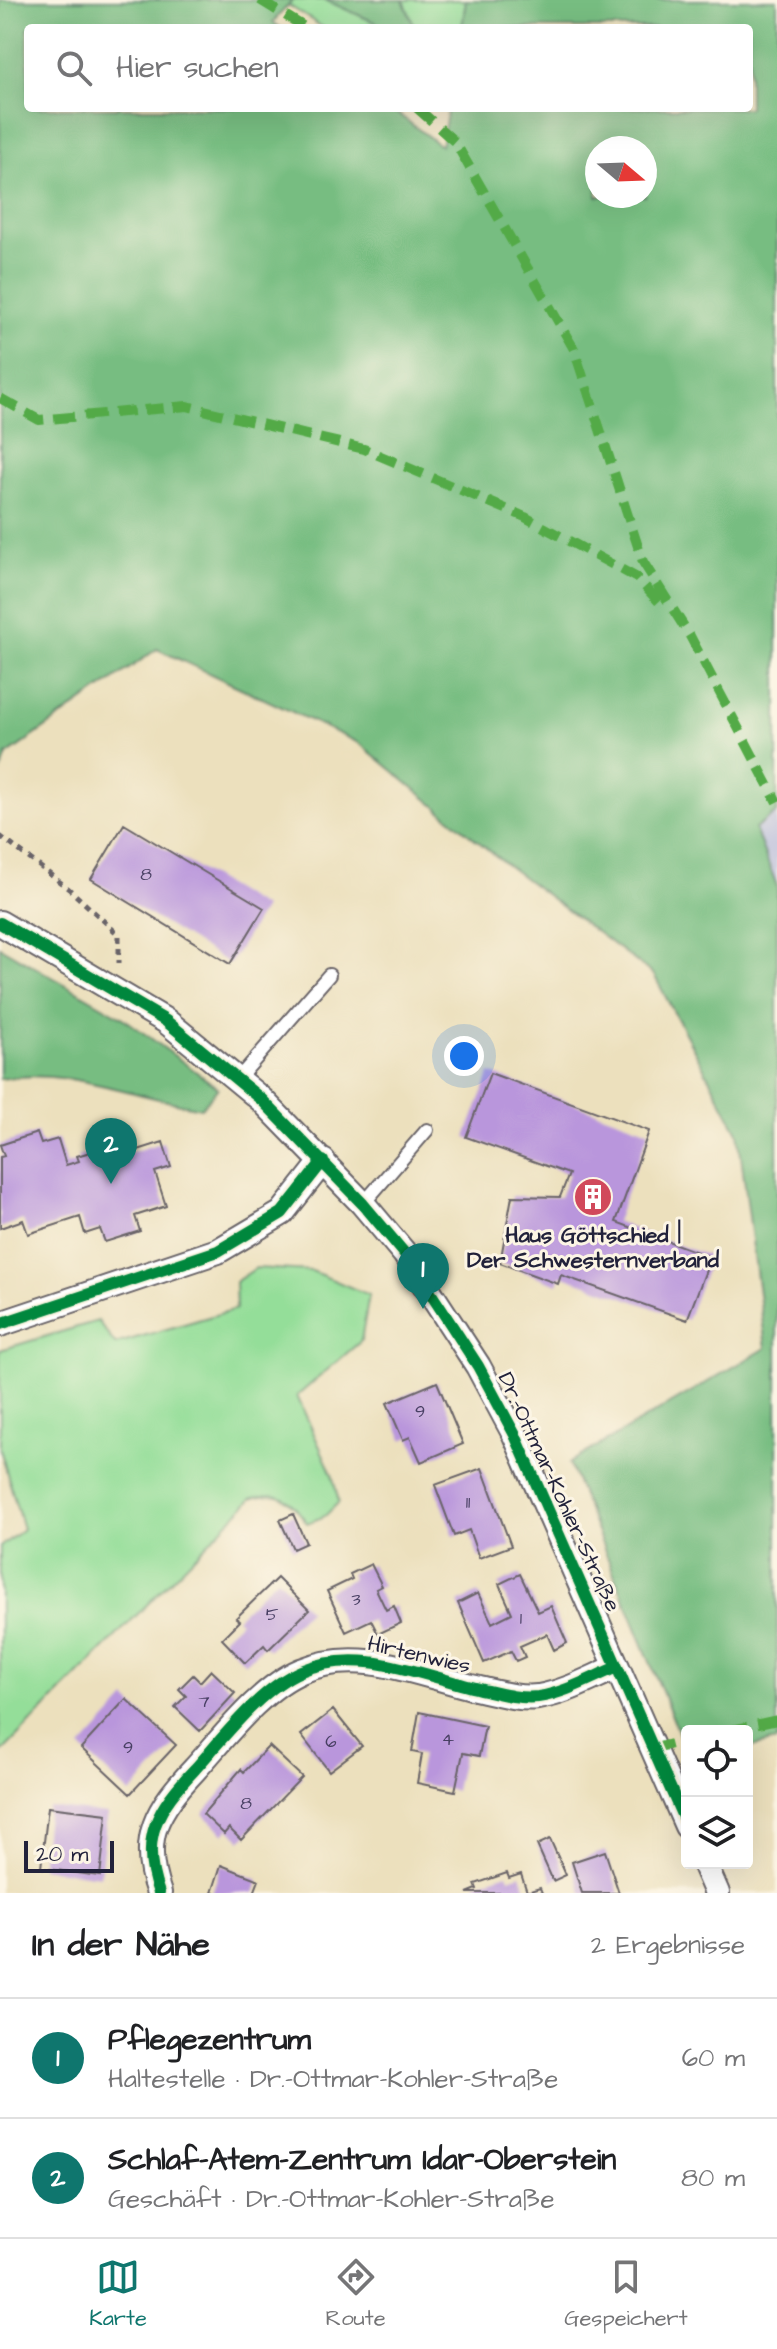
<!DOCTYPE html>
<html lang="de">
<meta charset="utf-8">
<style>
body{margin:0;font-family:"Architects Daughter",sans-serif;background:#f2f2f2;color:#202124}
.controls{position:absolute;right:24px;bottom:24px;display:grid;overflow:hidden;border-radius:8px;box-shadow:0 8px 32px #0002}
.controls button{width:72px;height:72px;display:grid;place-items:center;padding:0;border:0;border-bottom:2px solid #e0e0e0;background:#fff;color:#202124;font:40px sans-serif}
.compass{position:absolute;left:585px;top:136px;width:72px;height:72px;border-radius:50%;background:#fff;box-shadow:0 8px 32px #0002;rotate:109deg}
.scale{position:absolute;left:24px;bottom:20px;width:90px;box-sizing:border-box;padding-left:8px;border:4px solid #22223b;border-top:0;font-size:22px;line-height:28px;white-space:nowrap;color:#22223b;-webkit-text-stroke:6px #fcf5e5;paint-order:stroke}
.you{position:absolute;left:464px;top:1056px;width:28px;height:28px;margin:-20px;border:6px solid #fff;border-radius:50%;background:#1a73e8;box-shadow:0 0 0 12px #1a73e833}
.badge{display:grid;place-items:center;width:52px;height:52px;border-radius:50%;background:#0f766e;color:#fff;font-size:26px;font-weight:700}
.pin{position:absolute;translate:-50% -66px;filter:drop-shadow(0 2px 4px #0008)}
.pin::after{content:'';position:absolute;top:42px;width:28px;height:24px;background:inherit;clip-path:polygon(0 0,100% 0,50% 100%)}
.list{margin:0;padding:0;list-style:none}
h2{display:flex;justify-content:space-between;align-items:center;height:104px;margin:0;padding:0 32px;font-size:34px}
h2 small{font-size:26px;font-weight:400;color:#757577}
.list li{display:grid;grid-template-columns:52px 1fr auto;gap:24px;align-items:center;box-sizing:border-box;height:120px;padding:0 32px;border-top:2px solid #e0e0e0}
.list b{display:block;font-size:30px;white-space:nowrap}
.list p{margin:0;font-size:26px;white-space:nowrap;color:#757577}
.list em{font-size:26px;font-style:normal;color:#757577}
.icon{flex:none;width:44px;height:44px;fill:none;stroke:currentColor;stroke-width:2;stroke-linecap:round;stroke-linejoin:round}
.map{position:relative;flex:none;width:777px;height:1893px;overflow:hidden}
.search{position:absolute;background:#fff;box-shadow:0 8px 32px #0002;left:24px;right:24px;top:24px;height:88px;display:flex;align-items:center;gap:20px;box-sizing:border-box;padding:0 28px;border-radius:8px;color:#757577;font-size:30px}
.sheet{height:344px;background:#fff}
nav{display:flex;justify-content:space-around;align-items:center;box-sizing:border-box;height:112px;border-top:2px solid #e0e0e0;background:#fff;font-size:22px;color:#757577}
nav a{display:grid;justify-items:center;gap:4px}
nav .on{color:#0f766e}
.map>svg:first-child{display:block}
.industrial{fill:#bfc2dd}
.green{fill:#94de99;stroke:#5b806a;stroke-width:2}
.forest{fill:#77bd81;stroke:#4c705e;stroke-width:2;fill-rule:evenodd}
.building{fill:#b996dc}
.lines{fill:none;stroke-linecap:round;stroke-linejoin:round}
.service-casing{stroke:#696468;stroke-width:16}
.minor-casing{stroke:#696468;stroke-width:28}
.path{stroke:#696468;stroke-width:5;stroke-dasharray:6 6;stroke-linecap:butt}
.service{stroke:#fff;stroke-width:12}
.minor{stroke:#fff;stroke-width:24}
.quiet{stroke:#53aa46;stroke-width:10;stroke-dasharray:20 10;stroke-linecap:butt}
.cycleway-casing{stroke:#fcf5e5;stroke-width:17}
.cycleway{stroke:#00873e;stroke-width:12}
.labels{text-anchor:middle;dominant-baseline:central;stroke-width:6;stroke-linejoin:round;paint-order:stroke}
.number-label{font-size:18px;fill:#483f63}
.poi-label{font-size:22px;font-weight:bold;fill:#22223b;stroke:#fcf5e5}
.street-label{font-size:22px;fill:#22223b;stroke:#fcf5e5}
</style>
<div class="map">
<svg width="777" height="1893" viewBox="0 0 777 1893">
<rect width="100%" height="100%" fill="#fcf5e5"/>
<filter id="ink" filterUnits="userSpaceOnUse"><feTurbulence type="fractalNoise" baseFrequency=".0125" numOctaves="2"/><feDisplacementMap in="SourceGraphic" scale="16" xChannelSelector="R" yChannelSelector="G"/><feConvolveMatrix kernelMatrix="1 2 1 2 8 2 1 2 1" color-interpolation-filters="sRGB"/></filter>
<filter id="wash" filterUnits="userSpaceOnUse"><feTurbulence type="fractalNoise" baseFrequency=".006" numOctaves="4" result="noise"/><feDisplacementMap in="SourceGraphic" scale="32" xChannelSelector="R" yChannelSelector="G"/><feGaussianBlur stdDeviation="1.8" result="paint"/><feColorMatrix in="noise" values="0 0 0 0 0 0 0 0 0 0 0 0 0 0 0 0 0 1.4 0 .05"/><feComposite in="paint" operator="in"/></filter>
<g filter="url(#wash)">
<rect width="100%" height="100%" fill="#ece0bd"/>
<path class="industrial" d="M 777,812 L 777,886 L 755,829 Z"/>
<path class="green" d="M 293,0 L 325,0 L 388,28 L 324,28 L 288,5 Z
M 404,0 L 466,0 L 462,28 L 415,28 Z
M 256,1268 L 312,1271 L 369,1295 L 361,1341 L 297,1396 L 332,1474 L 339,1502 L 325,1516 L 307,1523 C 290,1499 281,1489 251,1499 L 0,1754 L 0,1547 L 23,1529 L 0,1449 L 0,1350 L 98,1321 L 115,1344 L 236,1309 L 235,1282 Z"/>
<path class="forest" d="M 0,0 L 293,0 L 273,22 L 281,28 L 28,28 L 28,108 L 390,108 L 441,146 L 448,108 L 749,108 L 749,28 L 462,28 L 466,0 L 777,0 L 777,812 L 755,829 L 777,886 L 777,1741 L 747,1748 L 747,1731 L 687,1731 L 687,1753 L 569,1463 L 766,1348 L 738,1132 L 654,975 L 508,866 L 359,743 L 157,649 L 7,755 L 0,774 ZM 645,148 L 645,196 L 597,196 L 597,148 Z
M 325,0 L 403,0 L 415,28 L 388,28 Z
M 0,947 L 122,1017 L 218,1088 L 201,1108 C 134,1097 68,1067 0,1079 Z"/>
<g id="blocks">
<path class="building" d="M 124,824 L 264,908 L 230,964 L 91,879 Z
M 490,1073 L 649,1131 L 616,1222 L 711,1257 L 687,1320 L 561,1275 L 558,1284 L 500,1263 L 512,1196 L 560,1197 L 569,1174 L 466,1137 Z
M 37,1133 L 41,1144 L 58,1139 L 66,1165 L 79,1161 L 77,1156 L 113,1145 L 116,1157 L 163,1142 L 171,1167 L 155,1172 L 166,1206 L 135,1216 L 140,1231 L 105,1242 L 100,1229 L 85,1234 L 80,1217 L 28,1234 L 23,1220 L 0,1228 L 0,1157 L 4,1156 L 0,1145 Z
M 437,1382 L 463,1444 L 421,1462 L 410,1437 L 403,1440 L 387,1403 Z
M 482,1468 L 511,1546 L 479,1558 L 469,1530 L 454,1536 L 435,1485 Z
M 293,1514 L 306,1543 L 293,1549 L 280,1520 Z
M 371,1564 L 382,1586 L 376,1589 L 386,1610 L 394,1606 L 401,1623 L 378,1634 L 371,1620 L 346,1632 L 327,1591 L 352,1579 L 350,1574 Z
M 520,1574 L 538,1612 L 551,1606 L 567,1643 L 554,1650 L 547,1634 L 520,1646 L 525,1657 L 516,1661 L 511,1651 L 484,1663 L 458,1603 L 478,1593 L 492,1623 L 512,1613 L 499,1584 Z
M 277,1578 L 309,1610 L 268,1650 L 264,1645 L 245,1663 L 222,1639 L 240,1621 L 236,1618 Z
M 211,1670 L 235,1693 L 200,1731 L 175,1707 L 186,1696 L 179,1689 L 193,1675 L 200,1682 Z
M 126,1699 L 176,1745 L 130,1794 L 81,1748 Z
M 333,1710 L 362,1746 L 329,1771 L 301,1735 Z
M 419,1712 L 485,1726 L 479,1756 L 463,1753 L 455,1791 L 417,1783 L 422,1754 L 412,1752 Z
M 269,1746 L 302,1777 L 241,1840 L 229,1828 L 224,1834 L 203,1814 L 241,1769 L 244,1772 Z
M 48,1807 L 107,1814 L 100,1876 L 41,1868 Z
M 550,1839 L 566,1875 L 553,1881 L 537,1845 Z
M 605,1851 L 619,1893 L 582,1893 L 572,1862 Z
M 221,1865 L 259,1880 L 254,1893 L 212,1893 Z
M 507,1873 L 509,1878 L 521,1874 L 527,1892 L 540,1888 L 542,1893 L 467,1893 L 477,1889 L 475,1884 Z"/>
</g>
</g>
<g filter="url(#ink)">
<use href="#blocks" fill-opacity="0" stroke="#696468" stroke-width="2"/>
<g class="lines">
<g class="service-casing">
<path id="service" d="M 237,1080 L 329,975
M 363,1204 L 427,1130"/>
</g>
<g class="minor-casing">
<path id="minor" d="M 0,923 L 166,1021 L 262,1100 L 363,1204 L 405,1254 L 478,1366 L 515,1435 L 687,1826
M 0,1324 L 218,1251 L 282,1213 L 323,1161
M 704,1863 L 717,1893
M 159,1893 C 139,1838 157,1809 195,1769 C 224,1737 261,1688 301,1671 C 362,1645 424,1677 484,1690 C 501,1694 520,1699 538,1697 C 565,1693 591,1678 617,1667"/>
</g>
<path class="path" d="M 0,836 L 69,889 L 119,935 L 119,963"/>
<use href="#service" class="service"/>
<use href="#minor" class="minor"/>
<path class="quiet" d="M 260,0 L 306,28
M 417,108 L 455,142 L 574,349 L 643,562 L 690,636 L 777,802
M 0,398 L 39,420 L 187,406 L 364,449 L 525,517 L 637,578 L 663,606
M 728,1731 L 777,1720
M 651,1749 L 687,1740"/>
<g class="cycleway-casing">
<path id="cycleway" d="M 0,923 L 166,1021 L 262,1100 L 363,1204 L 405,1254 L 478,1366 L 515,1435 L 687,1826
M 0,1324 L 218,1251 L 282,1213 L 323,1161
M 159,1893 C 139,1838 157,1809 195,1769 C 224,1737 261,1688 301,1671 C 362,1645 424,1677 484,1690 C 501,1694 520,1699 538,1697 C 565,1693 591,1678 617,1667"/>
</g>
<use href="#cycleway" class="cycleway"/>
</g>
</g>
<defs>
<g id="building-disc" transform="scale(2)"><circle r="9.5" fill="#d1495b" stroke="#fcf5e5"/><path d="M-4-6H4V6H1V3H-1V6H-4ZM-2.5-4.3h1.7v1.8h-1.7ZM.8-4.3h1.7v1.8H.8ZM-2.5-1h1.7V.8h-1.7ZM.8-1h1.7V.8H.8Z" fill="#fff"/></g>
</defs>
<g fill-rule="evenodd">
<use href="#building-disc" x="593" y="1197"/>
</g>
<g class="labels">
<g class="number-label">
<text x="146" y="874">8</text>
<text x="420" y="1411">9</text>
<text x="468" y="1502">11</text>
<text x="356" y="1599">3</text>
<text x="272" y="1614">5</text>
<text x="521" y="1618">1</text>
<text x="204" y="1701">7</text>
<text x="448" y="1739">4</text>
<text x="331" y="1741">6</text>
<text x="128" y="1747">9</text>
<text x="246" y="1803">8</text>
</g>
<g class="poi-label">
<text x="593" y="1235">Haus Göttschied |<tspan x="593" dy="25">Der Schwesternverband</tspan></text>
</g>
<g class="street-label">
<text transform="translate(559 1492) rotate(65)">Dr.-Ottmar-Kohler-Straße</text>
<text transform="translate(419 1655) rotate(13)">Hirtenwies</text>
</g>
</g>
</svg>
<div class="controls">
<button><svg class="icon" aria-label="locate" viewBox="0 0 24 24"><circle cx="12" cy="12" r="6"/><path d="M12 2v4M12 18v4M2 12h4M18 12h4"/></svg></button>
<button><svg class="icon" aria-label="layers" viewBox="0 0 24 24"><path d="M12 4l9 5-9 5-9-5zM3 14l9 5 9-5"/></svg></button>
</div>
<svg class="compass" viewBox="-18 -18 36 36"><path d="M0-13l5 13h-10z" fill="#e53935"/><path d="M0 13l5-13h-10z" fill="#757577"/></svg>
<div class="scale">20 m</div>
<div class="you"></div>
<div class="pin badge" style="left:423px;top:1309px">1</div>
<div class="pin badge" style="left:111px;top:1184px">2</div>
<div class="search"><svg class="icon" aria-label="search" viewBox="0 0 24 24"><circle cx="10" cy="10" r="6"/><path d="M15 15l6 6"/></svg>Hier suchen</div>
</div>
<section class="sheet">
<h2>In der Nähe<small>2 Ergebnisse</small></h2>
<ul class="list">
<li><span class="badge">1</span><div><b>Pflegezentrum</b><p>Haltestelle · Dr.-Ottmar-Kohler-Straße</p></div><em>60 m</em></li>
<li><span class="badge">2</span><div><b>Schlaf-Atem-Zentrum Idar-Oberstein</b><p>Geschäft · Dr.-Ottmar-Kohler-Straße</p></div><em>80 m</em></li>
</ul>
</section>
<nav>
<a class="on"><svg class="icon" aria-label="map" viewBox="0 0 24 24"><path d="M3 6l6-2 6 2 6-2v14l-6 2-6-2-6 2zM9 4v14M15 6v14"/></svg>Karte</a>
<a><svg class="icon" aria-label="directions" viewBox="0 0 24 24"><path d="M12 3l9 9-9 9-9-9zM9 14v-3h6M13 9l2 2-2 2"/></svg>Route</a>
<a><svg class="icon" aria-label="saved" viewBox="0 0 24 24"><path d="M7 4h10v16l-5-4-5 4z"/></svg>Gespeichert</a>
</nav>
